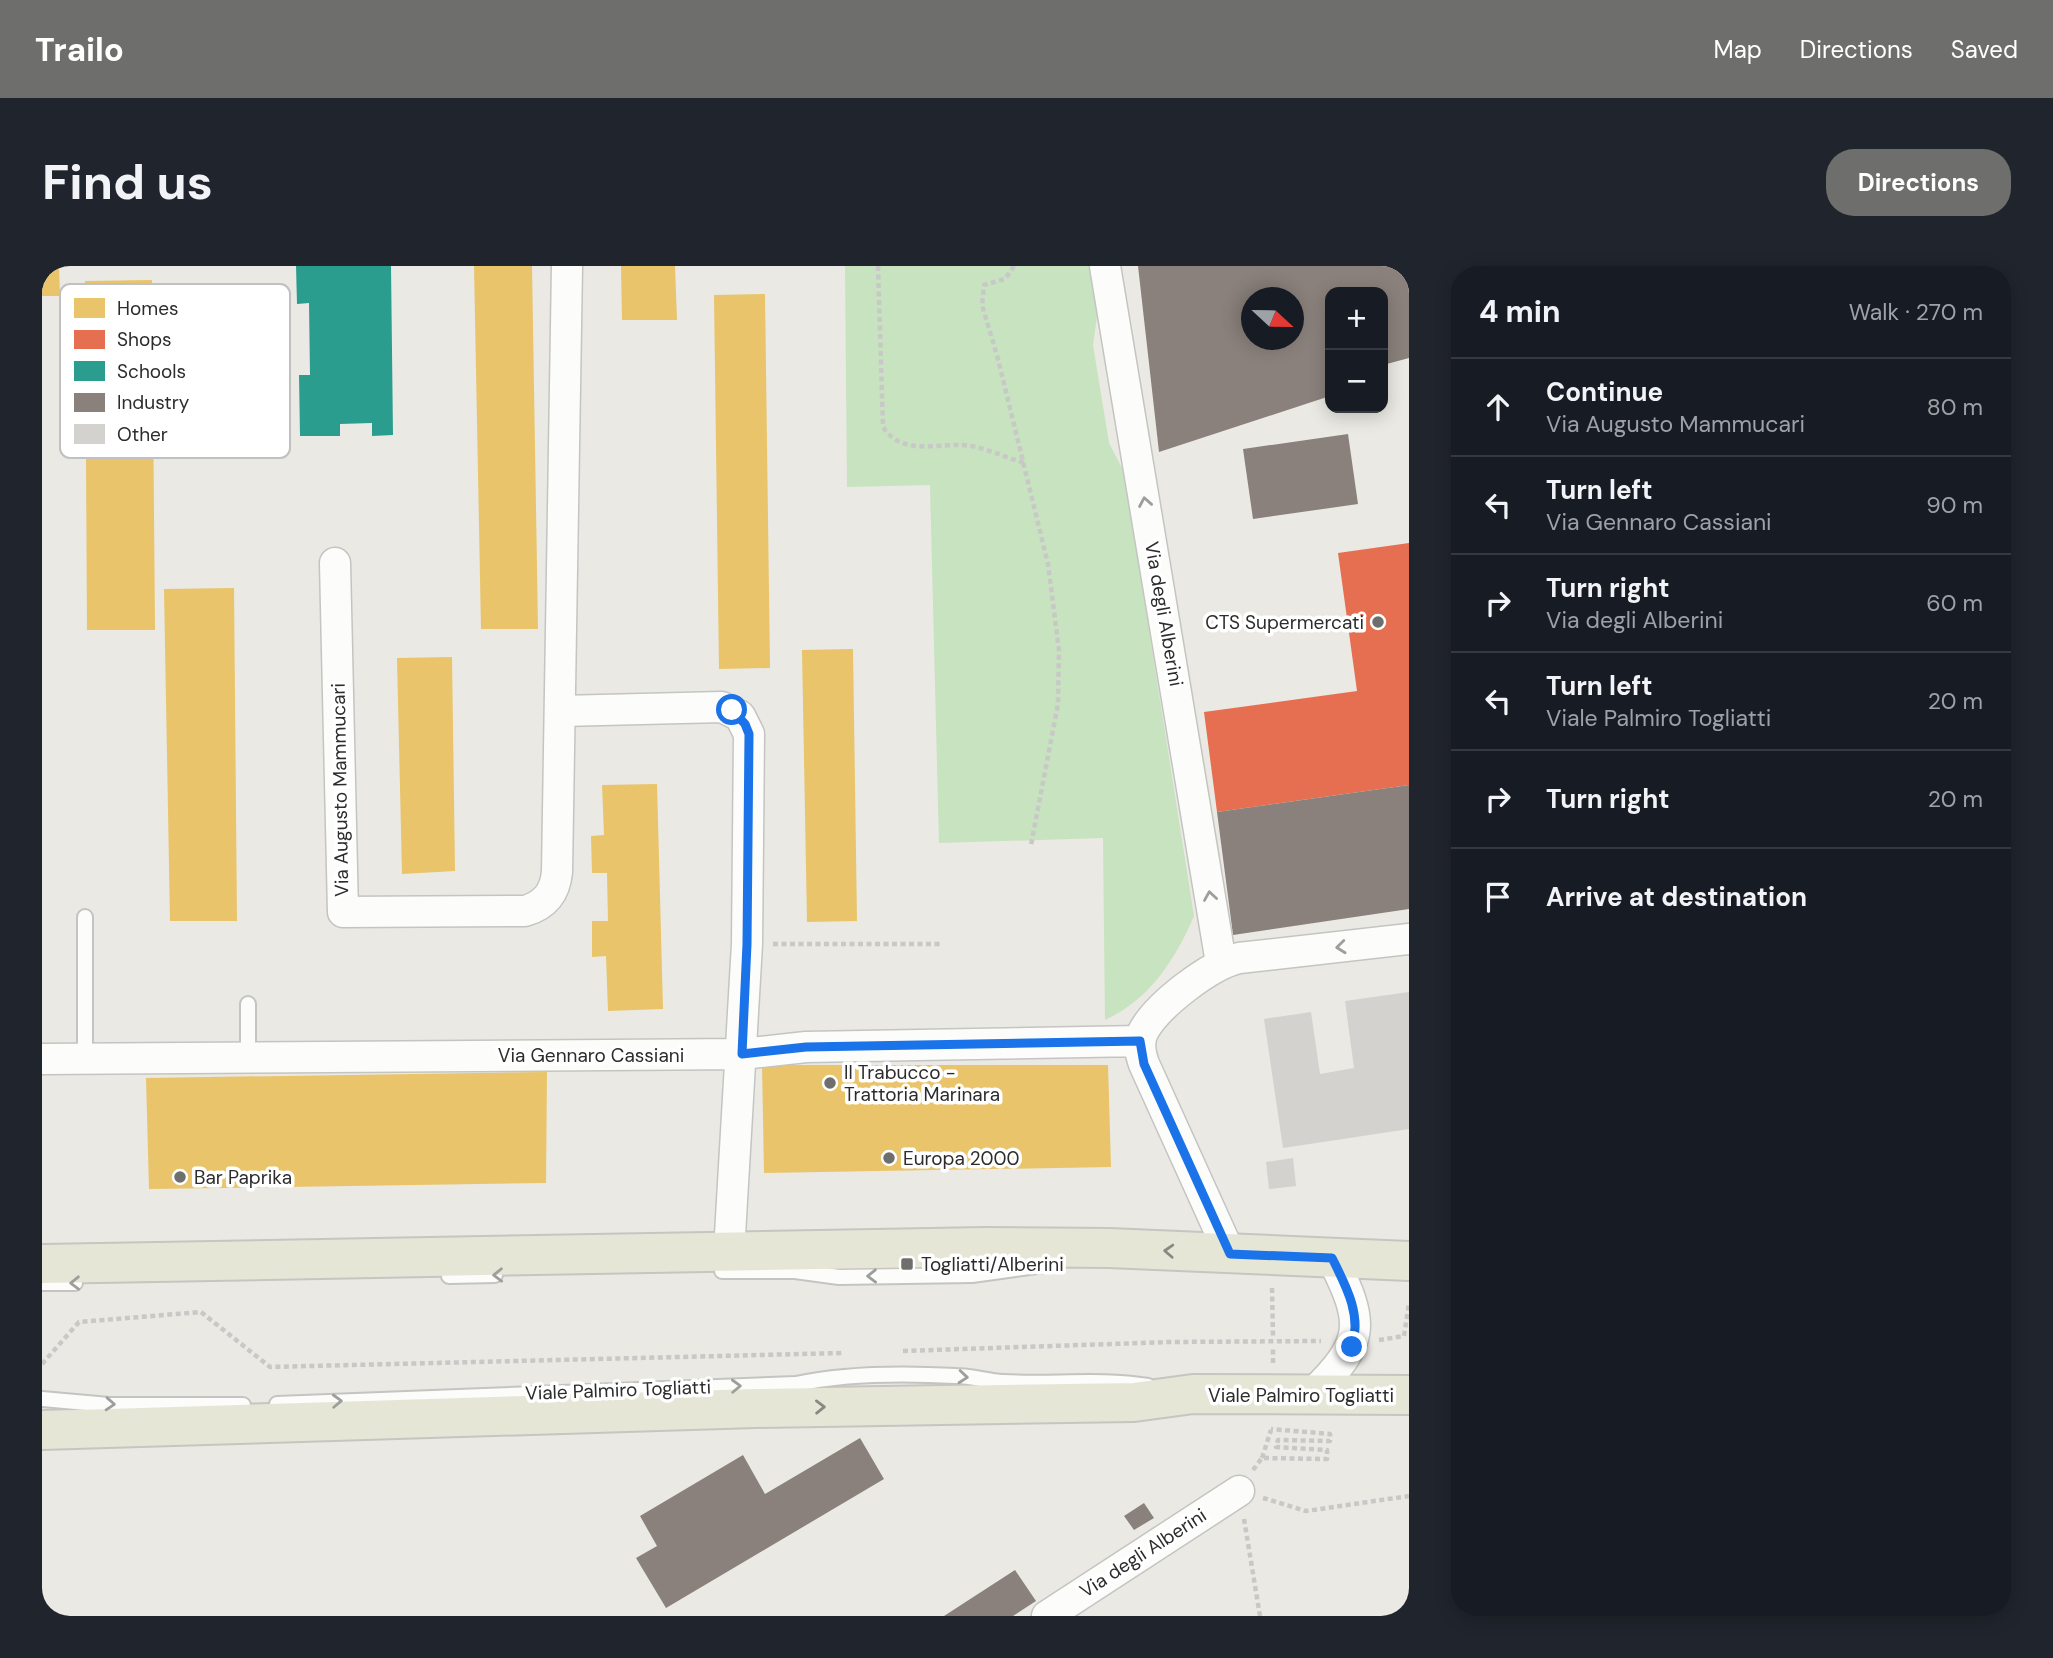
<!DOCTYPE html>
<meta charset="utf-8">
<style>
body{margin:0;font-family:"DM Sans",sans-serif;background:#20242c;color:#f1f3f6}
.controls{position:absolute;right:21px;top:21px;display:grid;overflow:hidden;border-radius:14px;box-shadow:0 4px 18px #0003}
.controls button{width:63px;height:63px;display:grid;place-items:center;padding:0;border:0;border-bottom:2px solid #363941;background:#171b24;color:#f1f3f6;font:35px sans-serif}
.compass{position:absolute;left:1199px;top:21px;width:63px;height:63px;border-radius:50%;background:#171b24;box-shadow:0 4px 18px #0003;rotate:112deg}
.stop{position:absolute;width:21px;height:21px;margin:-16px;border:5px solid #1a73e8;border-radius:50%;background:#fff}
.stop.end{background:#1a73e8;border-color:#fff;box-shadow:0 2px 7px #0008}
.list{margin:0;padding:0;list-style:none}
h2{display:flex;justify-content:space-between;align-items:center;height:91px;margin:0;padding:0 28px;font-size:30px}
h2 small{font-size:23px;font-weight:400;color:#9ea1a6}
.list li{display:grid;grid-template-columns:46px 1fr auto;gap:21px;align-items:center;box-sizing:border-box;height:98px;padding:0 28px;border-top:2px solid #363941}
.list b{display:block;font-size:26px;white-space:nowrap}
.list p{margin:0;font-size:23px;white-space:nowrap;color:#9ea1a6}
.list em{font-size:23px;font-style:normal;color:#9ea1a6}
.icon{flex:none;width:38px;height:38px;fill:none;stroke:currentColor;stroke-width:2;stroke-linecap:round;stroke-linejoin:round}
.map{position:relative;flex:none;width:1367px;height:1350px;overflow:hidden;border-radius:28px}
header{display:flex;align-items:center;gap:42px;box-sizing:border-box;height:98px;padding:0 35px;background:#6e6e6c;color:#fff}
header strong{font-size:33px}
nav{display:flex;gap:38px;margin-inline-start:auto;font-size:24px}
.intro{display:flex;align-items:center;justify-content:space-between;box-sizing:border-box;height:168px;padding:0 42px}
h1{margin:0;font-size:49px}
.button{padding:18px 32px;border-radius:28px;background:#6e6e6c;color:#fff;font-size:24px;font-weight:700}
main{display:flex;gap:42px;padding:0 42px}
aside{flex:1;background:#171b24;border-radius:28px;box-shadow:0 4px 18px #0003}
.map>svg:first-child{display:block}
.green{fill:#c7e3bf}
.homes{fill:#e9c46a}
.shops{fill:#e76f51}
.schools{fill:#2a9d8f}
.industry{fill:#8a817c;fill-rule:evenodd}
.building{fill:#d3d2ce}
.lines{fill:none;stroke-linecap:round;stroke-linejoin:round}
.lane-casing{stroke:#c4c4c2;stroke-width:18}
.street-casing{stroke:#c4c4c2;stroke-width:33}
.primary-casing{stroke:#c6c5c2;stroke-width:42}
.path{stroke:#c8c8c7;stroke-width:4.5;stroke-dasharray:5 3.5;stroke-linecap:butt}
.lane{stroke:#fcfcfb;stroke-width:14}
.street{stroke:#fcfcfb;stroke-width:30}
.primary{stroke:#e6e6d7;stroke-width:38}
.oneway{stroke:#9e9e9e}
.oneway2{stroke:#898982}
.route{stroke:#1a73e8;stroke-width:9}
.poi-dot{fill:#6e6e6c;stroke:#fff;stroke-width:2.5}
.labels{text-anchor:middle;dominant-baseline:central;stroke-width:7;stroke-linejoin:round;paint-order:stroke}
.street-label{font-size:19px;fill:#2c2c2c;stroke:#fff}
.poi-label{font-size:19px;fill:#2c2c2c;stroke:#fff;text-anchor:start}
.key{fill:#fff;stroke:#c0c0c0;stroke-width:2}
.key-label{font-size:19px;fill:#2c2c2c}
</style>
<header>
<strong>Trailo</strong>
<nav><a>Map</a><a>Directions</a><a>Saved</a></nav>
</header>
<div class="intro"><h1>Find us</h1><a class="button">Directions</a></div>
<main>
<div class="map">
<svg width="1367" height="1350" viewBox="0 0 1367 1350">
<rect width="100%" height="100%" fill="#eae9e3"/>
<path class="green" d="M 803,0 L 1048,0 L 1055,50 L 1051,79 L 1067,177 L 1082,206 L 1152,650 C 1133,694 1108,733 1063,754 L 1061,572 L 897,577 L 888,219 L 805,221 Z"/>
<path class="homes" d="M 0,0 L 17,0 L 18,30 L 0,30 Z
M 432,0 L 490,0 L 496,363 L 439,363 Z
M 579,0 L 633,0 L 635,54 L 580,54 Z
M 110,14 L 113,364 L 45,364 L 43,15 Z
M 723,28 L 728,402 L 677,403 L 672,29 Z
M 192,322 L 195,655 L 128,655 L 122,323 Z
M 811,383 L 815,655 L 765,656 L 760,384 Z
M 410,391 L 413,605 L 360,608 L 355,392 Z
M 615,518 L 621,743 L 566,745 L 564,690 L 550,691 L 550,655 L 566,655 L 565,607 L 550,607 L 549,570 L 562,569 L 560,519 Z
M 720,799 L 1066,799 L 1069,901 L 722,907 Z
M 505,806 L 504,917 L 107,923 L 104,812 Z"/>
<path class="shops" d="M 1367,277 L 1367,519 L 1175,546 L 1162,446 L 1315,425 L 1296,287 Z"/>
<path class="schools" d="M 254,0 L 349,0 L 351,169 L 330,170 L 330,157 L 298,158 L 298,170 L 258,170 L 257,109 L 268,109 L 267,37 L 255,38 Z"/>
<path class="industry" d="M 1096,0 L 1367,0 L 1367,92 L 1341,99 L 1341,26 L 1288,26 L 1288,130 L 1117,186 ZM 1210,32 L 1252,32 L 1252,74 L 1210,74 Z
M 1306,168 L 1316,238 L 1211,253 L 1201,183 Z
M 1367,519 L 1367,643 L 1191,669 L 1175,546 Z
M 818,1172 L 842,1213 L 624,1342 L 594,1292 L 615,1280 L 598,1250 L 701,1189 L 723,1228 Z
M 1102,1237 L 1112,1252 L 1092,1264 L 1082,1250 Z
M 973,1304 L 994,1335 L 971,1350 L 902,1350 Z"/>
<path class="building" d="M 1367,726 L 1367,863 L 1241,882 L 1222,753 L 1269,746 L 1278,808 L 1312,802 L 1303,735 Z
M 1251,892 L 1254,920 L 1227,923 L 1224,896 Z"/>
<g class="lines">
<g class="lane-casing">
<path id="lane" d="M 43,651 L 43,793
M 206,792 L 206,738
M 680,1005 L 753,1005 L 797,1011 L 930,1009 L 1002,999
M 407,1010 L 453,1009
M 0,1017 L 33,1017
M 0,1133 L 67,1139 L 201,1139
M 235,1138 L 754,1118 C 805,1107 861,1107 914,1110 C 930,1110 945,1115 961,1116 C 1009,1119 1058,1112 1106,1120"/>
</g>
<g class="street-casing">
<path id="street" d="M 1063,0 L 1179,697
M 293,297 L 301,646 L 483,645 C 503,639 513,627 515,606 L 525,0
M 519,445 L 680,441 L 698,450 L 707,468 L 705,678 L 687,986
M 0,793 L 700,788 L 764,781 L 1098,775
M 1188,988 L 1102,798 C 1098,787 1096,777 1101,766 C 1115,739 1168,699 1197,692 L 1367,673
M 1270,1128 C 1324,1076 1323,1057 1290,992
M 1005,1350 L 1197,1225"/>
</g>
<g class="primary-casing">
<path id="primary" d="M 0,998 L 944,981 L 1067,982 L 1367,995
M 0,1164 L 713,1142 L 1092,1136 L 1151,1128 L 1367,1129"/>
</g>
<path class="path" d="M 836,0 L 841,161 C 863,194 902,173 934,181 C 950,185 966,192 982,197
M 972,0 L 963,13 L 942,19 L 940,39 L 956,93 L 1006,298 L 1017,384 L 1016,438 L 989,579
M 731,678 L 901,678
M 1230,1022 L 1231,1071
M 1337,1074 L 1362,1070 L 1367,1037
M 861,1085 L 1128,1076 L 1279,1075
M 1231,1097 L 1231,1082
M 0,1098 L 37,1056 L 159,1046 L 228,1101 L 800,1087
M 1220,1192 L 1229,1164
M 1211,1204 L 1220,1192 L 1285,1193 L 1285,1184 L 1234,1181 L 1236,1174 L 1288,1175 L 1288,1168 L 1229,1163
M 1221,1232 L 1264,1245 L 1367,1230
M 1202,1253 L 1218,1350"/>
<use href="#lane" class="lane"/>
<use href="#street" class="street"/>
<use href="#primary" class="primary"/>
</g>
<defs><path id="oneway-chevron" d="M-2-3.5L2.5 0L-2 3.5" fill="none" stroke-width="1.6" stroke-linecap="round" stroke-linejoin="round" transform="scale(1.75)"/></defs>
<g class="oneway">
<use href="#oneway-chevron" transform="translate(1103 236) rotate(-100)"/>
<use href="#oneway-chevron" transform="translate(1168 630) rotate(-99)"/>
<use href="#oneway-chevron" transform="translate(1299 681) rotate(174)"/>
<use href="#oneway-chevron" transform="translate(456 1009) rotate(179)"/>
<use href="#oneway-chevron" transform="translate(830 1010) rotate(179)"/>
<use href="#oneway-chevron" transform="translate(33 1017) rotate(179)"/>
<use href="#oneway-chevron" transform="translate(921 1111) rotate(5)"/>
<use href="#oneway-chevron" transform="translate(694 1120) rotate(-2)"/>
<use href="#oneway-chevron" transform="translate(295 1135) rotate(-2)"/>
<use href="#oneway-chevron" transform="translate(68 1138) rotate(4)"/>
</g>
<g class="oneway2">
<use href="#oneway-chevron" transform="translate(1127 985) rotate(-177)"/>
<use href="#oneway-chevron" transform="translate(778 1141) rotate(-1)"/>
</g>
<g class="lines">
<path class="route" d="M 690,444 L 703,458 L 707,468 L 705,678 L 700,788 L 764,781 L 1098,775 L 1102,798 L 1188,988 L 1290,992 C 1304,1020 1320,1049 1310,1081"/>
</g>
<g class="poi-dot">
<circle cx="1336" cy="356" r="7"/>
<circle cx="788" cy="817" r="7"/>
<circle cx="847" cy="892" r="7"/>
<circle cx="138" cy="911" r="7"/>
<rect x="858" y="991" width="14" height="14" rx="3.5"/>
</g>
<g class="labels">
<g class="street-label">
<text transform="translate(1122 348) rotate(80)">Via degli Alberini</text>
<text transform="translate(298 524) rotate(-91)">Via Augusto Mammucari</text>
<text x="549" y="789">Via Gennaro Cassiani</text>
<text transform="translate(576 1124) rotate(-2)">Viale Palmiro Togliatti</text>
<text x="1259" y="1129">Viale Palmiro Togliatti</text>
<text transform="translate(1101 1287) rotate(-33)">Via degli Alberini</text>
</g>
<g class="poi-label">
<text x="1322" y="356" text-anchor="end">CTS Supermercati</text>
<text x="802" y="806">Il Trabucco -<tspan x="802" dy="22">Trattoria Marinara</tspan></text>
<text x="861" y="892">Europa 2000</text>
<text x="152" y="911">Bar Paprika</text>
<text x="879" y="998">Togliatti/Alberini</text>
</g>
</g>
<rect x="18" y="18" width="230" height="174" rx="10" class="key"/>
<rect x="32" y="32" width="31" height="20" fill="#e9c46a"/>
<rect x="32" y="64" width="31" height="19" fill="#e76f51"/>
<rect x="32" y="95" width="31" height="20" fill="#2a9d8f"/>
<rect x="32" y="127" width="31" height="19" fill="#8a817c"/>
<rect x="32" y="158" width="31" height="20" fill="#d3d2ce"/>
<g class="key-label">
<text x="75" y="49">Homes</text>
<text x="75" y="80">Shops</text>
<text x="75" y="112">Schools</text>
<text x="75" y="143">Industry</text>
<text x="75" y="175">Other</text>
</g>
</svg>
<div class="controls">
<button>+</button>
<button>−</button>
</div>
<svg class="compass" viewBox="-18 -18 36 36"><path d="M0-13l5 13h-10z" fill="#e53935"/><path d="M0 13l5-13h-10z" fill="#9ea1a6"/></svg>
<div class="stop" style="left:690px;top:444px"></div>
<div class="stop end" style="left:1310px;top:1081px"></div>
</div>
<aside>
<h2>4 min<small>Walk · 270 m</small></h2>
<ul class="list">
<li><svg class="icon" aria-label="ahead" viewBox="0 0 24 24"><path d="M12 20V5M6 11l6-6 6 6"/></svg><div><b>Continue</b><p>Via Augusto Mammucari</p></div><em>80 m</em></li>
<li><svg class="icon" aria-label="left" viewBox="0 0 24 24"><path d="M17 20v-9H6M10 6l-5 5 5 5"/></svg><div><b>Turn left</b><p>Via Gennaro Cassiani</p></div><em>90 m</em></li>
<li><svg class="icon" aria-label="right" viewBox="0 0 24 24"><path d="M7 20v-9h11M14 6l5 5-5 5"/></svg><div><b>Turn right</b><p>Via degli Alberini</p></div><em>60 m</em></li>
<li><svg class="icon" aria-label="left" viewBox="0 0 24 24"><path d="M17 20v-9H6M10 6l-5 5 5 5"/></svg><div><b>Turn left</b><p>Viale Palmiro Togliatti</p></div><em>20 m</em></li>
<li><svg class="icon" aria-label="right" viewBox="0 0 24 24"><path d="M7 20v-9h11M14 6l5 5-5 5"/></svg><div><b>Turn right</b></div><em>20 m</em></li>
<li><svg class="icon" aria-label="arrive" viewBox="0 0 24 24"><path d="M6 21V4h12l-3 4 3 4H6"/></svg><div><b>Arrive at destination</b></div></li>
</ul>
</aside>
</main>
